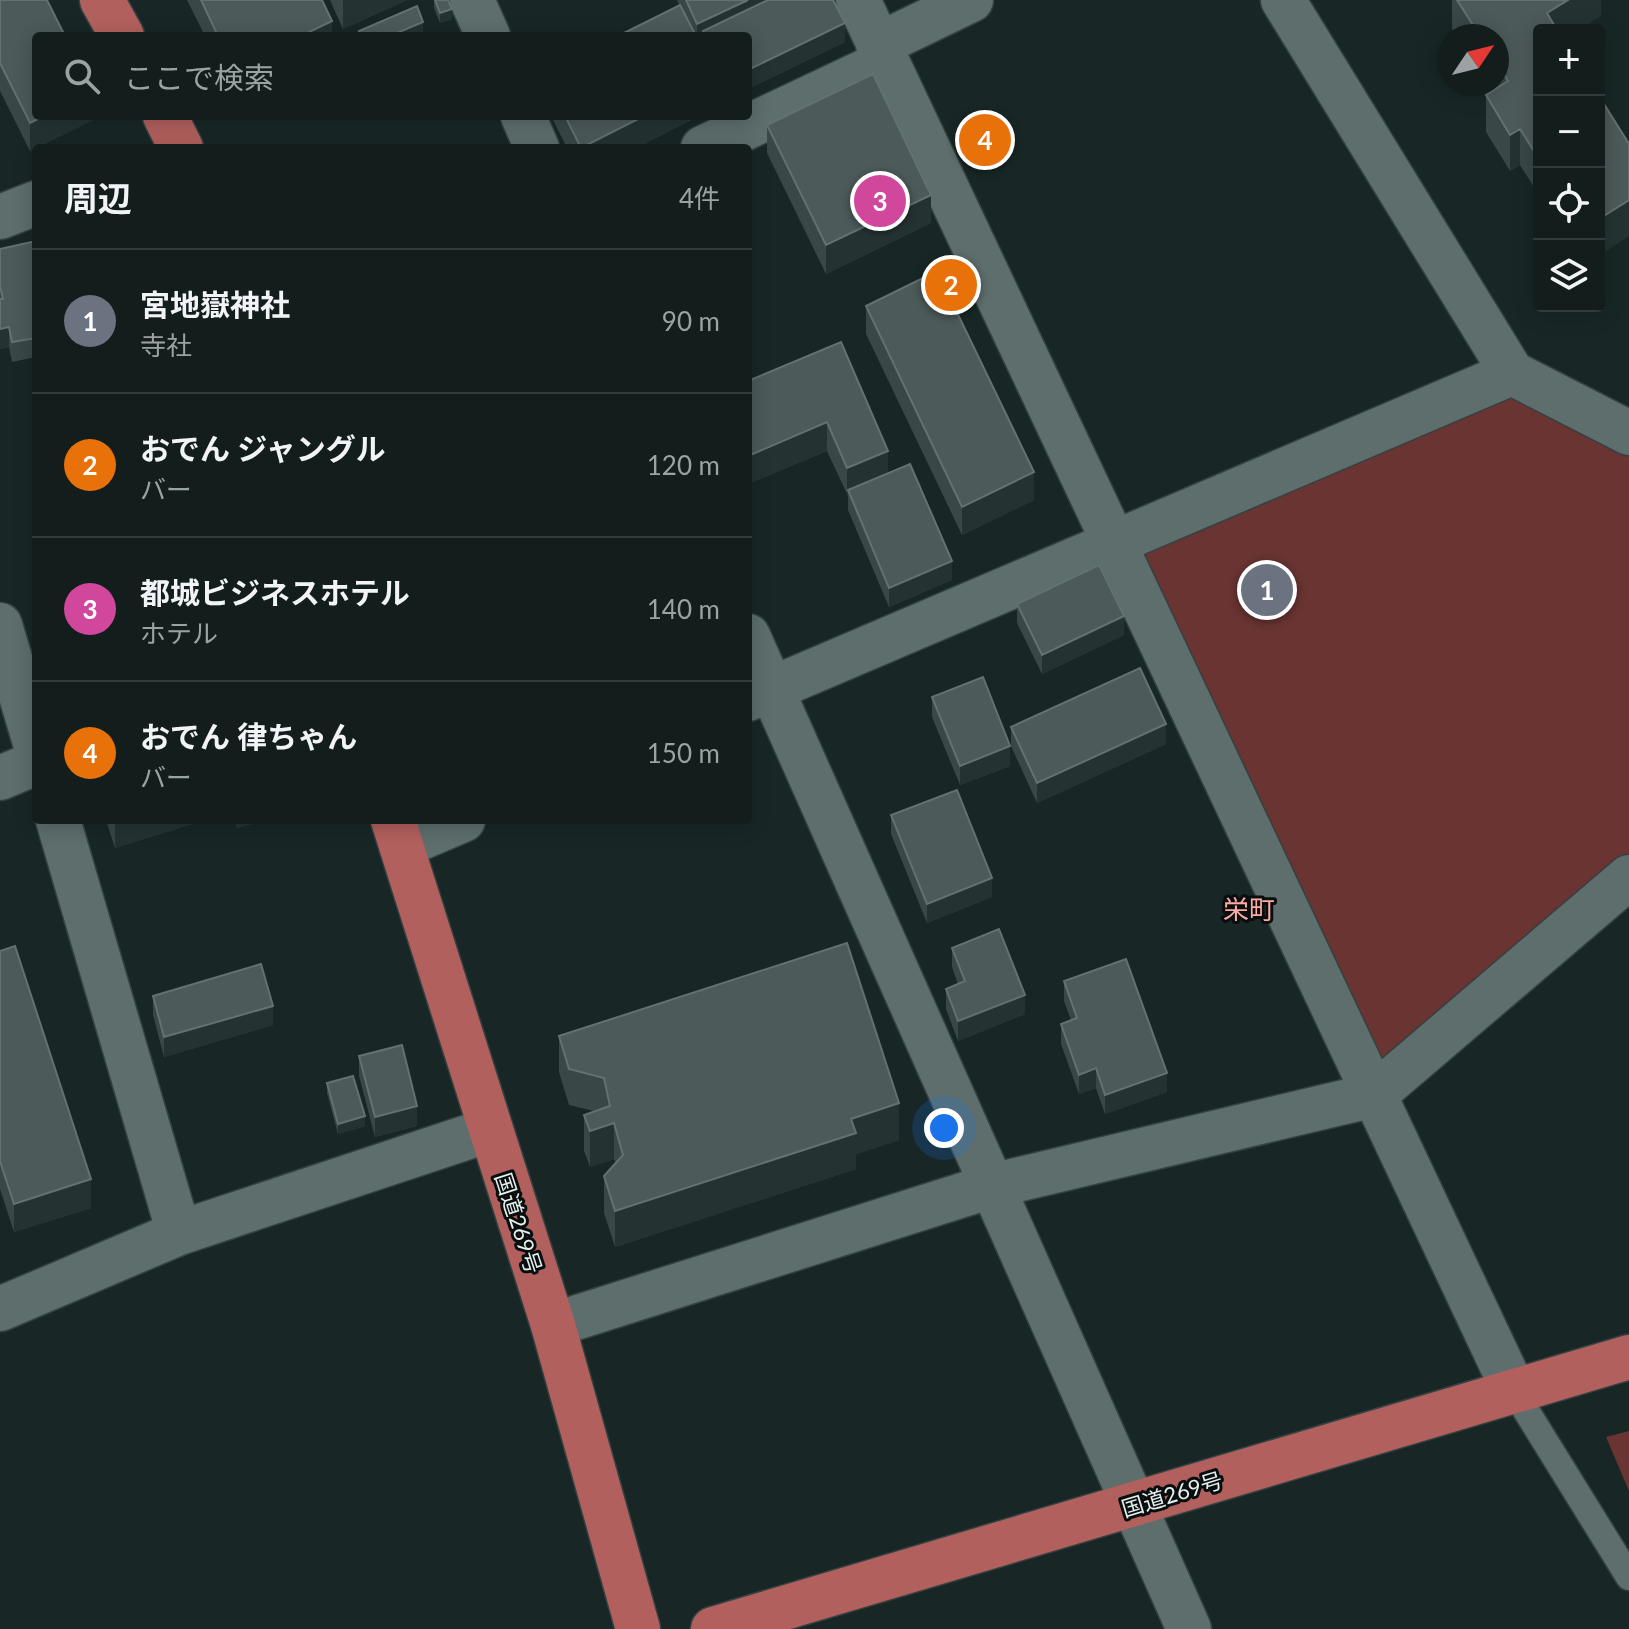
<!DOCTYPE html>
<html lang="ja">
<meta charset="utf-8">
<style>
body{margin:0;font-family:Lato,"Noto Sans JP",sans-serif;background:#1f2a29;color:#f1f3f6}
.controls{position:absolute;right:24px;top:24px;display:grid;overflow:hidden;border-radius:8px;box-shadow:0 4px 20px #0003}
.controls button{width:72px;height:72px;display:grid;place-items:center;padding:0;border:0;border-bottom:2px solid #313b3b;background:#121d1c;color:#f1f3f6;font:40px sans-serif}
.compass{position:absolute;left:1437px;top:24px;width:72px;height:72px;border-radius:50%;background:#121d1c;box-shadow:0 4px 20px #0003;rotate:55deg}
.you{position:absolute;left:944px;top:1128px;width:28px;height:28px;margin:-20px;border:6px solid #fff;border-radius:50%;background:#1a73e8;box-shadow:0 0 0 12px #1a73e833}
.badge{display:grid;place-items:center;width:52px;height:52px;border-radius:50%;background:#f59c96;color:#fff;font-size:26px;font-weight:700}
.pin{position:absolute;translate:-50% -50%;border:4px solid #fff;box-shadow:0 2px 8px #0006}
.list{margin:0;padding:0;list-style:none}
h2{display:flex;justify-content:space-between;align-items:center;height:104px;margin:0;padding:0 32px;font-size:34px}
h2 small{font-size:26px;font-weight:400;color:#9ca2a3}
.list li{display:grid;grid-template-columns:52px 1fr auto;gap:24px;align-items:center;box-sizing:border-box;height:144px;padding:0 32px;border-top:2px solid #313b3b}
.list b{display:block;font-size:30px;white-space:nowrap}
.list p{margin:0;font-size:26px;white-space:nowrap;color:#9ca2a3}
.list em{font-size:26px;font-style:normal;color:#9ca2a3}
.icon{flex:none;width:44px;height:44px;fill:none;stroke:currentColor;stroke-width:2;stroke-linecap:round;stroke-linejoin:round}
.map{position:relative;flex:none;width:1629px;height:1629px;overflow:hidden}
.search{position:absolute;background:#121d1c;box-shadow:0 4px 20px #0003;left:32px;top:32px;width:720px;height:88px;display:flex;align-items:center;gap:20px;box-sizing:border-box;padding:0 28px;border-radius:8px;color:#9ca2a3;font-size:30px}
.panel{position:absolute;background:#121d1c;box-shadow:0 4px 20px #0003;left:32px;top:144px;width:720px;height:680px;border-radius:8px}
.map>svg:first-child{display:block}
.green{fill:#693432}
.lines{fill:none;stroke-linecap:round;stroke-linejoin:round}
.service-casing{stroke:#354140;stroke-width:29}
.minor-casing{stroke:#354140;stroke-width:47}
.trunk-casing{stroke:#354140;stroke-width:47}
.service{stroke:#5d6e6c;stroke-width:26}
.minor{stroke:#5d6e6c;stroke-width:44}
.trunk{stroke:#b2605d;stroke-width:44}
.wall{fill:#394847}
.shaded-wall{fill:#243332}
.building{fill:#4c5a59;stroke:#647170;stroke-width:2}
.labels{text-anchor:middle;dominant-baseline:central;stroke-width:6;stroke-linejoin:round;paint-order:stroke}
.street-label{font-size:22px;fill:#e7f0ef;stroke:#080e0e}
.quarter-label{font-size:26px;fill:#feaaa4;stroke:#080e0e}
</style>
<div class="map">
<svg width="1629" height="1629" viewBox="0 0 1629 1629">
<rect width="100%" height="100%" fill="#182726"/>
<path class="green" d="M 1512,373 L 1629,433 L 1629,877 L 1374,1095 L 1114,542 Z
M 1629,1431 L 1629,1491 L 1606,1437 Z"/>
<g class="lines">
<g class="service-casing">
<path id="service" d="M 1514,1391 L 1629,1577"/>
</g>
<g class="minor-casing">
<path id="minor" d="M 472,0 L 488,36
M 858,0 L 1514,1391
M 1283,0 L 1512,373 L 1629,433
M 878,45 L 971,0
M 523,116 L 537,148
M 703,148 L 885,62
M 0,217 L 36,203
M 0,625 L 36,746
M 748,636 L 1189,1629
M 748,699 L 1512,373
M 0,778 L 36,763
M 58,820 L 179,1233
M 402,846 L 463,820
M 0,1309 L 179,1233 L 489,1130
M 553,1325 L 991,1186 L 1374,1095 L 1629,877"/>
</g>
<g class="trunk-casing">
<path id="trunk" d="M 102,0 L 122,36
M 165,116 L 181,148
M 393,820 L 553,1325 L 638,1629
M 713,1629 L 1629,1357"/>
</g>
<use href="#service" class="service"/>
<use href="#minor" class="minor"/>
<use href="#trunk" class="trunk"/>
</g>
<path class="wall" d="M 0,0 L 93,116 L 93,120 L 30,151 L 0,91 Z
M 187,0 L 322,0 L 332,36 L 205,36 Z
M 330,0 L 407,0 L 343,29 Z
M 434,0 L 448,0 L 452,19 L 440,23 L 434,8 Z
M 677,0 L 833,0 L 845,42 L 748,89 L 748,36 L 618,36 L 679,5 Z
M 1452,0 L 1601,0 L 1601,16 L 1539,30 L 1539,195 L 1520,165 L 1510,171 L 1486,132 L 1486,95 L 1492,92 L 1487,84 L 1497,84 L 1497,36 L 1456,36 L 1452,29 Z
M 551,116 L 699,116 L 636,148 L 567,148 Z
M 767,125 L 931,223 L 826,274 L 767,153 Z
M 36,241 L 36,357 L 12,362 L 9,347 L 0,349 L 0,249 Z
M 866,306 L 1034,500 L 962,535 L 866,334 Z
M 841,342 L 888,473 L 952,580 L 889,607 L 848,510 L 848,496 L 827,451 L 748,484 L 748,381 Z
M 1017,604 L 1124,635 L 1042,674 L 1017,623 Z
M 932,697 L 1010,766 L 960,785 L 932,717 Z
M 1011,727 L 1166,744 L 1037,803 L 1011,746 Z
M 891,815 L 992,897 L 927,923 L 891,834 Z
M 106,820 L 205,820 L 115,848 Z
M 952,948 L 1025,1014 L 958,1041 L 946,1009 L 946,989 L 958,984 L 952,967 Z
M 0,951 L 91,1208 L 14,1232 L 0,1189 Z
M 1064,981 L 1167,1092 L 1105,1114 L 1096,1088 L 1079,1094 L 1061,1044 L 1061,1024 L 1071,1020 L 1064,1001 Z
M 153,996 L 273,1025 L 164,1057 L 153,1015 Z
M 559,1036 L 899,1140 L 856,1154 L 856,1169 L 615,1247 L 604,1213 L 604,1176 L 616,1163 L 614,1159 L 590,1167 L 584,1151 L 584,1115 L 594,1111 L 569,1105 L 559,1072 Z
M 359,1056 L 417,1126 L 375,1137 L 359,1076 Z
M 327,1083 L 365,1126 L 338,1134 L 327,1093 Z"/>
<path class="shaded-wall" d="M 343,0 L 407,0 L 343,29 Z
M 748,0 L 788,0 L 703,31 L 703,36 L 697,36 L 697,24 Z
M 1568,0 L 1601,0 L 1601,16 L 1578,30 L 1547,30 L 1547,13 Z
M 452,9 L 452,19 L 440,23 L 440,13 Z
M 332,21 L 332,36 L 301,36 Z
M 423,22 L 423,32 L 413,36 L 390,36 Z
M 845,23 L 845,42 L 748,89 L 748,70 Z
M 44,116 L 93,116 L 93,120 L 30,151 L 30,123 Z
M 644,116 L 699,116 L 636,148 L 581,148 Z
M 1520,129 L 1520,165 L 1510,171 L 1510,135 Z
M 931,195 L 931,223 L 826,274 L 826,245 Z
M 1629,200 L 1629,236 L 1599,256 L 1599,219 Z
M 9,327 L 9,347 L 0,349 L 0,329 Z
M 827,422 L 827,451 L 748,484 L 748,456 Z
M 888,451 L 888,479 L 848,490 L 847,496 L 847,468 Z
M 1034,472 L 1034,500 L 962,535 L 962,507 Z
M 952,561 L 952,580 L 889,607 L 889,588 Z
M 1124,616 L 1124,635 L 1042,674 L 1042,655 Z
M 1166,724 L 1166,744 L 1037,803 L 1037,783 Z
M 1010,746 L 1010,766 L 960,785 L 960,766 Z
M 115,820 L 205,820 L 115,848 Z
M 236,820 L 265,820 L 236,829 Z
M 992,878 L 992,897 L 927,923 L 927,904 Z
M 1025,995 L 1025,1014 L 958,1041 L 958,1021 Z
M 273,1006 L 273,1025 L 164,1057 L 164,1037 Z
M 1096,1068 L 1096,1088 L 1079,1094 L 1079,1075 Z
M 1167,1073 L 1167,1092 L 1105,1114 L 1105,1095 Z
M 899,1103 L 899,1140 L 856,1154 L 856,1169 L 615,1247 L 615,1211 L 851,1119 Z
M 417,1106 L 417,1126 L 375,1137 L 375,1117 Z
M 365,1116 L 365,1126 L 338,1134 L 338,1124 Z
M 614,1123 L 614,1159 L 590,1167 L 590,1131 Z
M 91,1179 L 91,1208 L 14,1232 L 14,1204 Z"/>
<path class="building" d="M 0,0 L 47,0 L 65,36 L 36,36 L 36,116 L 44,116 L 30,123 L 0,63 Z
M 201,0 L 322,0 L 332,21 L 301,36 L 218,36 Z
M 435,0 L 448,0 L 452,9 L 440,13 Z
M 686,0 L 748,0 L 697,24 Z
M 768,0 L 833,0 L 845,23 L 748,70 L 748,36 L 705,36 L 703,31 Z
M 1457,0 L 1568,0 L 1547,13 L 1557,30 L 1539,30 L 1539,159 L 1520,129 L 1510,135 L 1486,95 L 1508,81 L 1497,63 L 1497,36 L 1480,36 Z
M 680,5 L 696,36 L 618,36 Z
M 417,6 L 423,22 L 390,36 L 361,36 L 359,31 Z
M 873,74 L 931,195 L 826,245 L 767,125 Z
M 1599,96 L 1629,144 L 1629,200 L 1599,219 Z
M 565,116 L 644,116 L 581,148 Z
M 36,241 L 36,338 L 12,342 L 9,327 L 0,329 L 0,299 L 3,299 L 0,286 L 0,249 Z
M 937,271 L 1034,472 L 962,507 L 866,306 Z
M 841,342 L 888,451 L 847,468 L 827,422 L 748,456 L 748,381 Z
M 910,464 L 952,561 L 889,588 L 848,490 Z
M 1099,565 L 1124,616 L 1042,655 L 1017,604 Z
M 1140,668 L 1166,724 L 1037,783 L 1011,727 Z
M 983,677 L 1010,746 L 960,766 L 932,697 Z
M 957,790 L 992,878 L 927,904 L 891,815 Z
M 999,929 L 1025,995 L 958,1021 L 946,989 L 965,981 L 952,948 Z
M 847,943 L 899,1103 L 851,1119 L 856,1133 L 615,1211 L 604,1176 L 623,1155 L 614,1123 L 590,1131 L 584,1115 L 610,1106 L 604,1078 L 569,1069 L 559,1036 Z
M 15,946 L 91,1179 L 14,1204 L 0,1161 L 0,951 Z
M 1126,959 L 1167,1073 L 1105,1095 L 1096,1068 L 1079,1075 L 1061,1024 L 1077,1018 L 1064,981 Z
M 261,964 L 273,1006 L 164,1037 L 153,996 Z
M 402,1045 L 417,1106 L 375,1117 L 359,1056 Z
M 353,1076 L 365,1116 L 338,1124 L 327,1083 Z"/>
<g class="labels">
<g class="street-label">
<text transform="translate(519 1223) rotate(72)">国道269号</text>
<text transform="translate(1172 1494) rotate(-17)">国道269号</text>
</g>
<g class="quarter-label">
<text x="1249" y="909">栄町</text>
</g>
</g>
</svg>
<div class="controls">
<button>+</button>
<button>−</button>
<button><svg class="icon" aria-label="locate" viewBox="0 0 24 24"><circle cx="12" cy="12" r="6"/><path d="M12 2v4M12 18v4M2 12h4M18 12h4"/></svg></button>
<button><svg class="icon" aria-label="layers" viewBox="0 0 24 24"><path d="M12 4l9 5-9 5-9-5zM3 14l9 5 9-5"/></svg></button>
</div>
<svg class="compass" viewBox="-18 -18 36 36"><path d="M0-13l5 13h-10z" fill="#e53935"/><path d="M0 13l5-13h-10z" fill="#9ca2a3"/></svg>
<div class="you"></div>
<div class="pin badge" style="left:1267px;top:590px;background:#6b7280">1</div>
<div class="pin badge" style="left:951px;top:285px;background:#e8710a">2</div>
<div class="pin badge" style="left:880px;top:201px;background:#d1479c">3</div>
<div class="pin badge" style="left:985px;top:140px;background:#e8710a">4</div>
<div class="search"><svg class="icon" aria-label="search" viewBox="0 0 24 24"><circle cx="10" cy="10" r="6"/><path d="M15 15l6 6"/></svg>ここで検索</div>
<section class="panel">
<h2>周辺<small>4件</small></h2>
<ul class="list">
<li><span class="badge" style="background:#6b7280">1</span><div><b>宮地嶽神社</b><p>寺社</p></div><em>90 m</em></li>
<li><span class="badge" style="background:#e8710a">2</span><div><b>おでん ジャングル</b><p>バー</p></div><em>120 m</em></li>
<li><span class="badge" style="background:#d1479c">3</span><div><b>都城ビジネスホテル</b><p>ホテル</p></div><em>140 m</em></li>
<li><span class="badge" style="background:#e8710a">4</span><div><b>おでん 律ちゃん</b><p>バー</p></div><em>150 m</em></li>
</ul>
</section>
</div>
